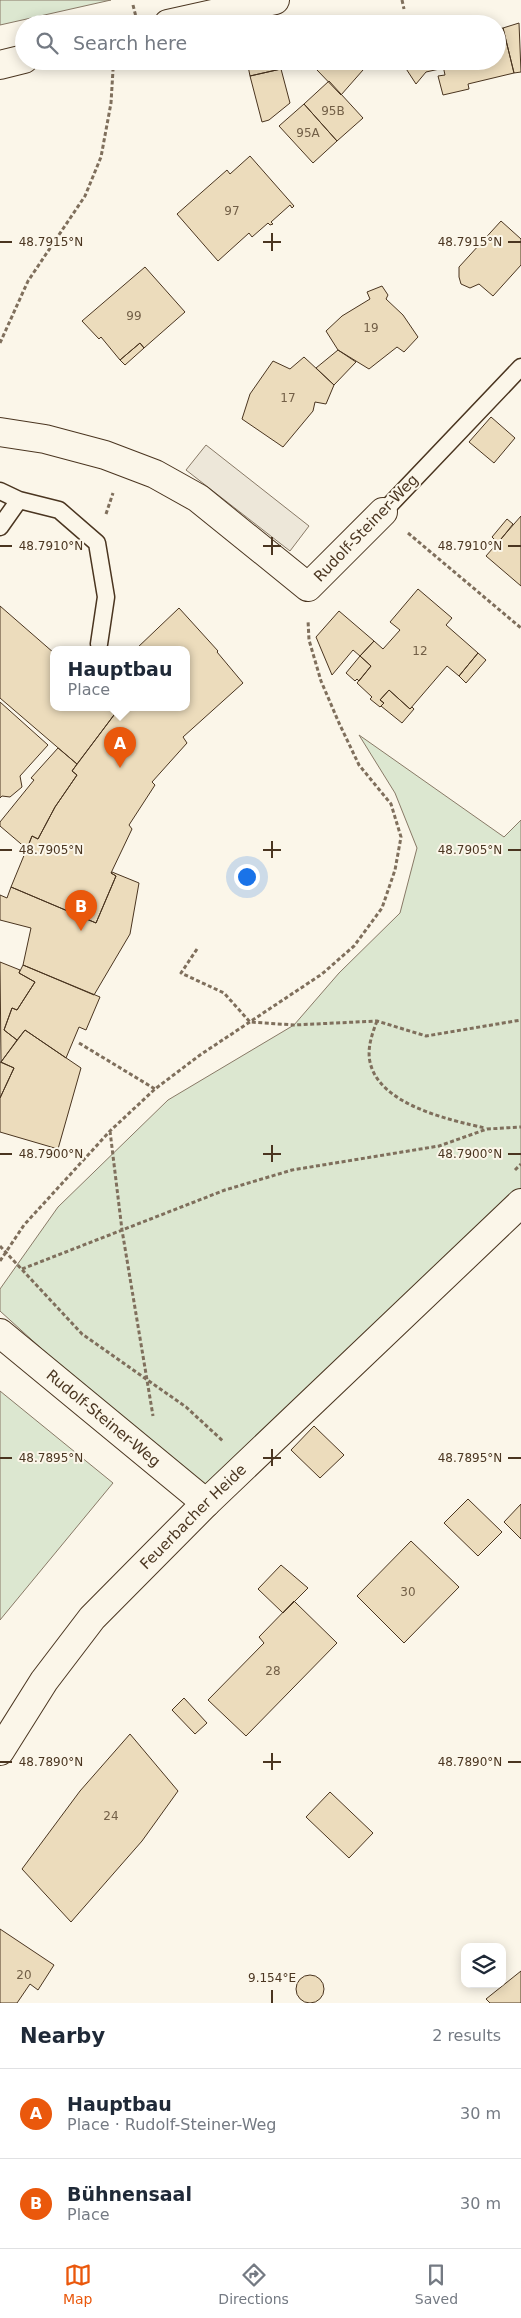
<!DOCTYPE html>
<meta charset="utf-8">
<style>
body{margin:0;font-family:"DejaVu Sans",sans-serif;background:#f2f2f3;color:#1f2937}
.controls{position:absolute;right:15px;bottom:15px;display:grid;overflow:hidden;border-radius:10px;box-shadow:0 2px 12px #0003}
.controls button{width:45px;height:45px;display:grid;place-items:center;padding:0;border:0;border-bottom:1px solid #e0e1e3;background:#fff;color:#1f2937;font:25px sans-serif}
.you{position:absolute;left:246px;top:876px;width:18px;height:18px;margin:-12px;border:4px solid #fff;border-radius:50%;background:#1a73e8;box-shadow:0 0 0 8px #1a73e833}
.badge{display:grid;place-items:center;width:32px;height:32px;border-radius:50%;background:#ea580c;color:#fff;font-size:16px;font-weight:700}
.pin{position:absolute;translate:-50% -41px;filter:drop-shadow(0 1px 2px #0008)}
.pin::after{content:'';position:absolute;top:26px;width:18px;height:15px;background:inherit;clip-path:polygon(0 0,100% 0,50% 100%)}
.popup{position:absolute;left:50px;top:646px;width:140px;height:65px;box-sizing:border-box;display:grid;place-content:center;border-radius:10px;background:#fff;filter:drop-shadow(0 1px 4px #0005);font-size:16px;white-space:nowrap;color:#747a83}
.popup b{font-size:19px;color:#1f2937}
.popup::after{content:'';position:absolute;left:50%;top:100%;margin-left:-10px;border:10px solid transparent;border-top-color:#fff}
.list{margin:0;padding:0;list-style:none}
h2{display:flex;justify-content:space-between;align-items:center;height:65px;margin:0;padding:0 20px;font-size:21px}
h2 small{font-size:16px;font-weight:400;color:#747a83}
.list li{display:grid;grid-template-columns:32px 1fr auto;gap:15px;align-items:center;box-sizing:border-box;height:90px;padding:0 20px;border-top:1px solid #e0e1e3}
.list b{display:block;font-size:19px;white-space:nowrap}
.list p{margin:0;font-size:16px;white-space:nowrap;color:#747a83}
.list em{font-size:16px;font-style:normal;color:#747a83}
.icon{flex:none;width:28px;height:28px;fill:none;stroke:currentColor;stroke-width:2;stroke-linecap:round;stroke-linejoin:round}
.map{position:relative;flex:none;width:521px;height:2003px;overflow:hidden}
.search{position:absolute;background:#fff;box-shadow:0 2px 12px #0003;left:15px;right:15px;top:15px;height:55px;display:flex;align-items:center;gap:12px;box-sizing:border-box;padding:0 18px;border-radius:28px;color:#747a83;font-size:19px}
.sheet{height:245px;background:#fff}
nav{display:flex;justify-content:space-around;align-items:center;box-sizing:border-box;height:70px;border-top:1px solid #e0e1e3;background:#fff;font-size:14px;color:#747a83}
nav a{display:grid;justify-items:center;gap:2px}
nav .on{color:#ea580c}
.map>svg:first-child{display:block}
.green{fill:#dce7d0;stroke:#887966}
.parking{fill:#ede7d9;stroke:#887966}
.building{fill:#ecdcbc;stroke:#4a3520}
.lines{fill:none;stroke-linecap:round;stroke-linejoin:round}
.service-casing{stroke:#4a3520;stroke-width:19}
.minor-casing{stroke:#4a3520;stroke-width:30}
.secondary-casing{stroke:#4a3520;stroke-width:30}
.path{stroke:#7f6f5c;stroke-width:3;stroke-dasharray:4 2.5;stroke-linecap:butt}
.service{stroke:#fbf6e9;stroke-width:16}
.minor{stroke:#fbf6e9;stroke-width:28}
.secondary{stroke:#fbf6e9;stroke-width:28}
.fence{stroke:#4a3520;stroke-width:1;stroke-dasharray:6 2.5;stroke-linecap:butt}
.ticks{fill:none;stroke:#4a3520;stroke-width:2}
.labels{text-anchor:middle;dominant-baseline:central;stroke-width:4;stroke-linejoin:round;paint-order:stroke}
.number-label{font-size:12px;fill:#725f47}
.street-label{font-size:15px;fill:#4a3520;stroke:#fbf6e9}
.ticks-label{font-size:12px;text-anchor:middle;fill:#4a3520;stroke:#fbf6e9;stroke-width:4;stroke-linejoin:round;paint-order:stroke}
</style>
<div class="map">
<svg width="521" height="2003" viewBox="0 0 521 2003">
<rect width="100%" height="100%" fill="#fbf6e9"/>
<path class="green" d="M 0,0 L 111,0 L 0,25 Z
M 359,735 L 504,837 L 521,820 L 521,1188 L 204,1496 L 0,1311 L 0,1289 L 58,1207 L 168,1100 L 294,1025 L 339,973 L 400,913 L 417,848 L 395,793 Z
M 0,1391 L 113,1483 L 0,1620 Z"/>
<path class="parking" d="M 206,445 L 309,526 L 290,551 L 186,470 Z"/>
<path class="building" d="M 519,23 L 521,72 L 514,73 L 503,28 Z
M 503,28 L 514,73 L 468,84 L 469,89 L 443,95 L 438,76 L 445,75 L 442,61 L 497,61 L 497,29 Z
M 247,61 L 279,61 L 281,69 L 250,76 Z
M 325,61 L 353,61 L 363,70 L 341,95 L 317,70 Z
M 401,61 L 442,61 L 444,68 L 426,72 L 416,84 Z
M 281,69 L 290,103 L 269,120 L 262,122 L 250,76 Z
M 329,81 L 363,118 L 337,141 L 304,104 Z
M 304,104 L 337,141 L 313,163 L 279,126 Z
M 250,156 L 294,206 L 292,208 L 290,205 L 271,222 L 273,224 L 270,225 L 268,223 L 252,237 L 249,233 L 218,261 L 177,214 L 227,170 L 230,174 Z
M 501,221 L 521,239 L 521,265 L 493,296 L 479,284 L 470,288 L 461,284 L 459,277 L 459,267 Z
M 145,267 L 185,312 L 144,348 L 140,343 L 120,360 L 101,337 L 99,339 L 82,321 Z
M 382,286 L 388,295 L 386,299 L 403,315 L 418,337 L 404,352 L 397,347 L 369,369 L 338,350 L 326,331 L 342,316 L 370,299 L 367,292 Z
M 140,343 L 144,348 L 125,365 L 120,360 Z
M 338,350 L 356,362 L 334,385 L 316,368 Z
M 304,357 L 334,385 L 326,404 L 315,402 L 313,411 L 283,447 L 242,419 L 250,394 L 273,361 L 290,369 Z
M 491,417 L 515,438 L 494,463 L 469,442 Z
M 521,516 L 521,586 L 486,556 Z
M 507,519 L 513,524 L 498,543 L 492,537 Z
M 418,589 L 452,618 L 446,625 L 478,653 L 459,676 L 447,666 L 410,709 L 389,690 L 380,700 L 384,703 L 380,707 L 370,699 L 372,697 L 357,683 L 371,666 L 360,656 L 374,641 L 383,649 L 400,630 L 390,622 Z
M 0,606 L 54,653 L 54,707 L 120,707 L 77,764 L 0,698 Z
M 179,608 L 218,651 L 217,652 L 243,683 L 183,737 L 187,743 L 152,782 L 155,785 L 129,825 L 132,829 L 111,873 L 116,876 L 96,923 L 11,887 L 32,836 L 38,839 L 55,807 L 77,775 L 72,771 L 120,707 L 186,707 L 186,649 L 136,649 Z
M 339,611 L 374,641 L 360,656 L 353,650 L 332,675 L 316,637 Z
M 478,653 L 486,660 L 466,683 L 459,676 Z
M 360,656 L 371,666 L 359,681 L 357,679 L 355,681 L 346,673 Z
M 389,690 L 410,709 L 412,707 L 414,709 L 402,723 L 381,706 L 384,703 L 380,700 Z
M 0,702 L 48,745 L 20,776 L 22,787 L 10,797 L 2,796 L 0,798 Z
M 58,748 L 77,764 L 72,771 L 77,775 L 55,807 L 38,839 L 32,836 L 27,849 L 0,826 L 0,822 L 34,780 L 31,778 Z
M 112,872 L 139,883 L 130,934 L 94,995 L 23,965 L 31,928 L 0,920 L 0,895 L 7,898 L 11,887 L 96,923 L 116,876 L 111,873 Z
M 0,962 L 20,970 L 19,973 L 35,982 L 17,1010 L 12,1008 L 4,1030 L 17,1040 L 1,1062 Z
M 23,965 L 100,997 L 86,1030 L 79,1027 L 66,1058 L 25,1030 L 17,1040 L 4,1030 L 12,1008 L 17,1010 L 35,982 L 19,973 Z
M 25,1030 L 81,1068 L 58,1149 L 0,1132 L 0,1098 L 14,1068 L 1,1062 Z
M 0,1062 L 14,1068 L 0,1098 Z
M 314,1426 L 344,1455 L 320,1478 L 291,1450 Z
M 468,1499 L 502,1532 L 478,1556 L 444,1523 Z
M 521,1504 L 521,1539 L 504,1522 Z
M 411,1541 L 459,1587 L 404,1643 L 357,1596 Z
M 281,1565 L 308,1588 L 283,1613 L 258,1589 Z
M 294,1601 L 337,1643 L 246,1736 L 208,1700 L 264,1643 L 259,1637 Z
M 184,1698 L 207,1723 L 195,1734 L 172,1710 Z
M 130,1734 L 178,1791 L 142,1841 L 71,1922 L 22,1869 L 80,1791 Z
M 330,1792 L 373,1833 L 349,1858 L 306,1817 Z
M 0,1929 L 54,1965 L 38,1990 L 30,1984 L 17,2003 L 0,2003 Z
M 521,1971 L 521,2003 L 490,2003 L 486,1999 Z
M296 1989a14 14 0 1 1 28 0a14 14 0 1 1-28 0Z"/>
<g class="lines">
<g class="service-casing">
<path id="service" d="M 0,491 L 19,500 L 0,527
M 19,500 L 59,510 L 97,543 L 106,597 L 99,644
M 383,512 L 521,367"/>
</g>
<g class="minor-casing">
<g id="minor">
<path d="M 0,432 L 45,439 L 105,455 L 155,474 L 198,498 L 308,587 L 383,512"/>
<path id="s1" d="M 0,1333 L 206,1503"/>
<path id="s2" d="M 0,1751 L 44,1681 L 92,1618 L 206,1503 L 521,1203"/>
</g>
</g>
<g class="secondary-casing">
<path id="secondary" d="M 168,24 L 275,0
M 0,65 L 24,59"/>
</g>
<path class="path" d="M 402,0 L 404,9
M 133,5 L 136,17
M 146,61 L 147,63
M 0,343 L 28,281 L 85,196 L 101,157 L 111,103 L 113,70
M 106,514 L 113,493
M 408,533 L 521,628
M 197,949 L 181,973 L 224,993 L 250,1022 L 294,1025 L 377,1021 L 426,1036 L 521,1020
M 377,1021 C 372,1034 367,1048 370,1062 C 379,1105 450,1120 485,1128
M 79,1043 L 155,1089
M 110,1131 L 122,1230 L 153,1416
M 515,1170 L 521,1164
M 0,1246 L 82,1334 L 186,1407 L 224,1442
M 0,1261 L 24,1225 L 110,1131 L 155,1089 L 200,1055 L 322,974 L 354,946 L 382,908 L 395,870 L 401,837 L 391,804 L 359,765 L 339,723 L 321,681 L 309,640 L 308,620
M 22,1269 L 225,1190 L 292,1170 L 439,1146 L 487,1129 L 521,1127"/>
<use href="#service" class="service"/>
<use href="#minor" class="minor"/>
<use href="#secondary" class="secondary"/>
<path class="fence" d="M 78,69 L 115,61"/>
</g>
<path class="ticks" d="M 272,233 L 272,251M 0,242 L 12,242M 263,242 L 281,242M 508,242 L 521,242M 272,537 L 272,555M 0,546 L 12,546M 263,546 L 281,546M 508,546 L 521,546M 272,841 L 272,858M 0,850 L 12,850M 263,850 L 281,850M 508,850 L 521,850M 272,1145 L 272,1162M 0,1154 L 12,1154M 263,1154 L 281,1154M 508,1154 L 521,1154M 272,1449 L 272,1466M 0,1458 L 12,1458M 263,1458 L 281,1458M 508,1458 L 521,1458M 272,1753 L 272,1770M 0,1762 L 12,1762M 263,1762 L 281,1762M 508,1762 L 521,1762M 272,1990 L 272,2003"/>
<g class="labels">
<g class="number-label">
<text x="333" y="111">95B</text>
<text x="308" y="133">95A</text>
<text x="232" y="211">97</text>
<text x="134" y="316">99</text>
<text x="371" y="328">19</text>
<text x="288" y="398">17</text>
<text x="420" y="651">12</text>
<text x="408" y="1592">30</text>
<text x="273" y="1671">28</text>
<text x="111" y="1816">24</text>
<text x="24" y="1975">20</text>
</g>
<g class="street-label">
<text transform="translate(366 528) rotate(-46)">Rudolf-Steiner-Weg</text>
<text stroke="none"><textPath href="#s1" startOffset="134">Rudolf-Steiner-Weg</textPath></text>
<text stroke="none"><textPath href="#s2" startOffset="305">Feuerbacher Heide</textPath></text>
</g>
</g>
<g class="ticks-label">
<text x="51" y="246">48.7915°N</text>
<text x="470" y="246">48.7915°N</text>
<text x="51" y="550">48.7910°N</text>
<text x="470" y="550">48.7910°N</text>
<text x="51" y="854">48.7905°N</text>
<text x="470" y="854">48.7905°N</text>
<text x="51" y="1158">48.7900°N</text>
<text x="470" y="1158">48.7900°N</text>
<text x="51" y="1462">48.7895°N</text>
<text x="470" y="1462">48.7895°N</text>
<text x="51" y="1766">48.7890°N</text>
<text x="470" y="1766">48.7890°N</text>
<text x="272" y="1982">9.154°E</text>
</g>
</svg>
<div class="controls">
<button><svg class="icon" aria-label="layers" viewBox="0 0 24 24"><path d="M12 4l9 5-9 5-9-5zM3 14l9 5 9-5"/></svg></button>
</div>
<div class="you"></div>
<div class="pin badge" style="left:120px;top:768px">A</div>
<div class="popup"><b>Hauptbau</b>Place</div>
<div class="pin badge" style="left:81px;top:931px">B</div>
<div class="search"><svg class="icon" aria-label="search" viewBox="0 0 24 24"><circle cx="10" cy="10" r="6"/><path d="M15 15l6 6"/></svg>Search here</div>
</div>
<section class="sheet">
<h2>Nearby<small>2 results</small></h2>
<ul class="list">
<li><span class="badge">A</span><div><b>Hauptbau</b><p>Place · Rudolf-Steiner-Weg</p></div><em>30 m</em></li>
<li><span class="badge">B</span><div><b>Bühnensaal</b><p>Place</p></div><em>30 m</em></li>
</ul>
</section>
<nav>
<a class="on"><svg class="icon" aria-label="map" viewBox="0 0 24 24"><path d="M3 6l6-2 6 2 6-2v14l-6 2-6-2-6 2zM9 4v14M15 6v14"/></svg>Map</a>
<a><svg class="icon" aria-label="directions" viewBox="0 0 24 24"><path d="M12 3l9 9-9 9-9-9zM9 14v-3h6M13 9l2 2-2 2"/></svg>Directions</a>
<a><svg class="icon" aria-label="saved" viewBox="0 0 24 24"><path d="M7 4h10v16l-5-4-5 4z"/></svg>Saved</a>
</nav>
